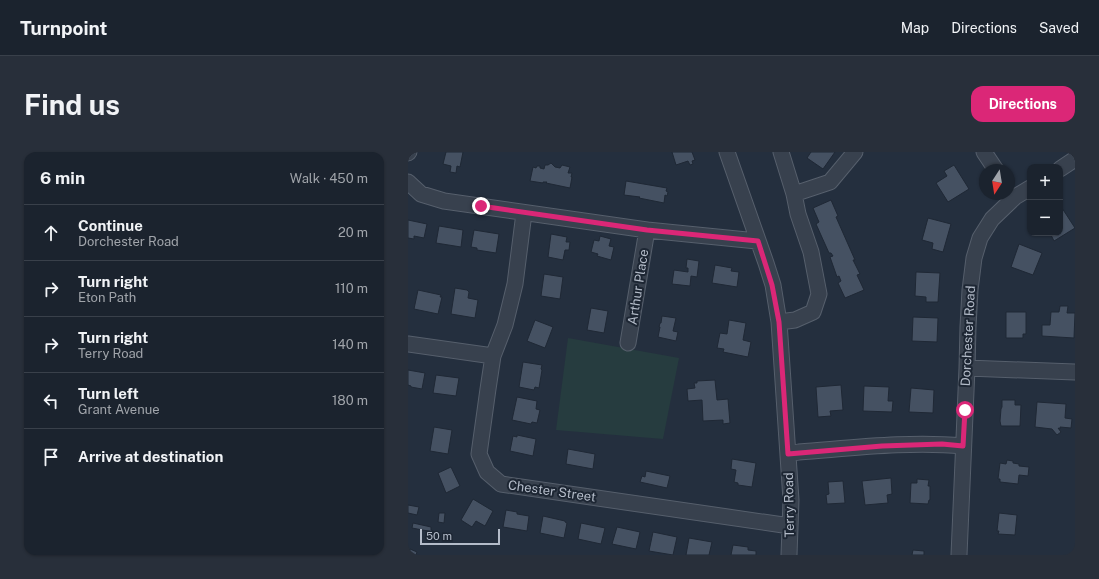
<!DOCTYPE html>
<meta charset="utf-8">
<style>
body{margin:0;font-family:"Public Sans",sans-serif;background:#282f3a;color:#f1f3f6}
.controls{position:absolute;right:12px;top:12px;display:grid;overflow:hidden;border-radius:8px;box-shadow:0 1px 3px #0004}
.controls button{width:36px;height:36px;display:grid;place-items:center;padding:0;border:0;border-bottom:1px solid #39404a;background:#1b232e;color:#f1f3f6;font:20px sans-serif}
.compass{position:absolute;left:571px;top:12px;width:36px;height:36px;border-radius:50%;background:#1b232e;box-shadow:0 1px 3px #0004;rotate:192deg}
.scale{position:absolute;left:12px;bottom:10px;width:80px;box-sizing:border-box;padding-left:4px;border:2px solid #b4bcc9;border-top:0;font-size:11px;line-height:14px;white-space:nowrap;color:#b4bcc9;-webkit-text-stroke:3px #1d2633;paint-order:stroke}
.stop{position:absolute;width:12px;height:12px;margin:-9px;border:3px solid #db2777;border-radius:50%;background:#fff}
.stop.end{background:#db2777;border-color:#fff;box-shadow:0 1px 4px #0008}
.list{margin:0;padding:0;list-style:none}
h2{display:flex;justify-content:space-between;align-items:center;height:52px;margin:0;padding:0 16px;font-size:17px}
h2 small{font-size:13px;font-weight:400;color:#a0a4aa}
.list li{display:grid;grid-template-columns:26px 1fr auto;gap:12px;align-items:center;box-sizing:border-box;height:56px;padding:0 16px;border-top:1px solid #39404a}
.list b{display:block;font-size:15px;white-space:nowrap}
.list p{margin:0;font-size:13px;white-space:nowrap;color:#a0a4aa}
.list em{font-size:13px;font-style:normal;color:#a0a4aa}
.icon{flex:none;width:22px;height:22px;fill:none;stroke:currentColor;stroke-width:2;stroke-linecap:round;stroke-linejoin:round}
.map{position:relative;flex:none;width:667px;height:403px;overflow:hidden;border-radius:12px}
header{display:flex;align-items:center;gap:24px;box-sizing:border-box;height:56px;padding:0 20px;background:#1b232e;border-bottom:1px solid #39404a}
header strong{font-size:19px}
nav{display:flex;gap:22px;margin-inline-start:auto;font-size:14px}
.intro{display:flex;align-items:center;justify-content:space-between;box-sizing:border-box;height:96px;padding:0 24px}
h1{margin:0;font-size:28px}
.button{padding:10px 18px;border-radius:12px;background:#db2777;color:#fff;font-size:14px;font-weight:700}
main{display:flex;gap:24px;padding:0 24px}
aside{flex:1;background:#1b232e;border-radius:12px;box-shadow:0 1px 3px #0004}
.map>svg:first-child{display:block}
.green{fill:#263c3f}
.building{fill:#455162;stroke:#1f2835}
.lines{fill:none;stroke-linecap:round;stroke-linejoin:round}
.minor-casing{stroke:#565f6c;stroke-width:17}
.minor{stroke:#38414e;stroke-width:15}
.route{stroke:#db2777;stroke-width:5}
.labels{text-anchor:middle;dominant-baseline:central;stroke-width:4;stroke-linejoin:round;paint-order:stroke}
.street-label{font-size:13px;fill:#b4bcc9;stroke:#1d2633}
</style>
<header>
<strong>Turnpoint</strong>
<nav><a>Map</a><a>Directions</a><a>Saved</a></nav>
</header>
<div class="intro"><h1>Find us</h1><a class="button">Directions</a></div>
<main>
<aside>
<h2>6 min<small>Walk · 450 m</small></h2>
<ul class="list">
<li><svg class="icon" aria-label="ahead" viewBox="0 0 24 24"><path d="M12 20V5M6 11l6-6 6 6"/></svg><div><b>Continue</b><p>Dorchester Road</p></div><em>20 m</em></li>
<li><svg class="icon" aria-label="right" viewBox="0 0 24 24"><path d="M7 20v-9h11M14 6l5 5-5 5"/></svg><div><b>Turn right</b><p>Eton Path</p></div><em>110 m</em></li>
<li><svg class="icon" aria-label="right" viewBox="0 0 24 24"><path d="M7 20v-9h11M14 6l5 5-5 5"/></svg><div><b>Turn right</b><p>Terry Road</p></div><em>140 m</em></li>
<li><svg class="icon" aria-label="left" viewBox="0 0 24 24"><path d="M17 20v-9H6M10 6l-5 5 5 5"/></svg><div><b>Turn left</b><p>Grant Avenue</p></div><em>180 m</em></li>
<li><svg class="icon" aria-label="arrive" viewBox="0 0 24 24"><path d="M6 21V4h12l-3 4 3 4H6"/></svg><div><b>Arrive at destination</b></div></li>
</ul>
</aside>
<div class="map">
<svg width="667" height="403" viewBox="0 0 667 403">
<rect width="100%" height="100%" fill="#242f3e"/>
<path class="green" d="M 160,186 L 271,206 L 255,287 L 148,278 Z"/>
<path class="building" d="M 38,0 L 55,0 L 52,15 L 49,14 L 48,21 L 42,20 L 43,14 L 35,12 Z
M 264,0 L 284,0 L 287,8 L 284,9 L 285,12 L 282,13 L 280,9 L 268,13 Z
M 403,0 L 427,0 L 415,17 L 399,6 Z
M 143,11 L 147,15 L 152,16 L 154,13 L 162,15 L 160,21 L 164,21 L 163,25 L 164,25 L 162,36 L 138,31 L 139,30 L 135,30 L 135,31 L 122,29 L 125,15 L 128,16 L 129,14 L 132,14 L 132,16 L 136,17 L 137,13 L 140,13 Z
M 546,13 L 561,37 L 540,50 L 528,31 L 539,24 L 536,19 Z
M 218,29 L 259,36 L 258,39 L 260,40 L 259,44 L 257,43 L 256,51 L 231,46 L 232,45 L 216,43 Z
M 423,48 L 430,64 L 428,65 L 447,108 L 445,108 L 452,122 L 449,123 L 456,138 L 437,146 L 430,131 L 433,129 L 431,124 L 429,125 L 422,105 L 425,104 L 423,101 L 421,101 L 408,72 L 411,70 L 405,56 Z
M 654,56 L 667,76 L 646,89 L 642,81 L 652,81 L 652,57 Z
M 520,66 L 543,72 L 535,100 L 524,97 L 525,91 L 514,88 Z
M 0,68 L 19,72 L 16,86 L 6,84 L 6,87 L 0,86 Z
M 31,74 L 55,78 L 53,95 L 28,91 Z
M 66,78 L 91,82 L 88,101 L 69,98 L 69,96 L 63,95 Z
M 143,82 L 159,85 L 158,90 L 162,90 L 161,98 L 157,98 L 155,108 L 140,105 Z
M 192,84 L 203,87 L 201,94 L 206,95 L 203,108 L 189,104 L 190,102 L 183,100 L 186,88 L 191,89 Z
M 611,92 L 634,101 L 625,123 L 603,115 Z
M 279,107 L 291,109 L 289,125 L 283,124 L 282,134 L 264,132 L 266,118 L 280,120 L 280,116 L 278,116 Z
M 307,113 L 324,116 L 323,119 L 331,120 L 329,135 L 304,131 Z
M 508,120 L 532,121 L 530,150 L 518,150 L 518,145 L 507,144 Z
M 136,122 L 155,125 L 152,147 L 133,144 Z
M 47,136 L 59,138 L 61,140 L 60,146 L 70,148 L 67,166 L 43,162 Z
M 10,138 L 33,143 L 32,145 L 34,145 L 30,162 L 6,157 Z
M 652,154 L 660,154 L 659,161 L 667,161 L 666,186 L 634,184 L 634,173 L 642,173 L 643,160 L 651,160 Z
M 183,156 L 200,159 L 196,181 L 179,178 Z
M 598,160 L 618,160 L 618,182 L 615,182 L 615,186 L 598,186 Z
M 254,164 L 268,166 L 265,179 L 270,180 L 268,189 L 250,185 L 252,175 L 251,175 L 252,171 L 253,171 Z
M 505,165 L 530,166 L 529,190 L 504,189 Z
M 127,168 L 145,175 L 137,196 L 119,189 Z
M 321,168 L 338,171 L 335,188 L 343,190 L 340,205 L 315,200 L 316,197 L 309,196 L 312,181 L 319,182 Z
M 115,210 L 134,213 L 133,217 L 134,218 L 131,236 L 127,235 L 126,238 L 111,235 Z
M 0,218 L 17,221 L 14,237 L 3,235 L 3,234 L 0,233 Z
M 28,223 L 51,226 L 48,244 L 25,241 Z
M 307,228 L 309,248 L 320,247 L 322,271 L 315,272 L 315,268 L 295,269 L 294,248 L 280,249 L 279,237 L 287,236 L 286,231 L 289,231 L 289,229 Z
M 433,233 L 435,258 L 422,259 L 423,264 L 410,265 L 408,235 Z
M 456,234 L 481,235 L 480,249 L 485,249 L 484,260 L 455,259 Z
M 503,236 L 526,238 L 525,261 L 501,260 Z
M 109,245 L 129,249 L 128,257 L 132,258 L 129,271 L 124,270 L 123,272 L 104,268 Z
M 594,248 L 607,248 L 607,253 L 613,253 L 612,274 L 593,274 L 592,269 L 593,257 L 594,255 Z
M 629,250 L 658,252 L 657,266 L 664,267 L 663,276 L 652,275 L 652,277 L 650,276 L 653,280 L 649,283 L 644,277 L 627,275 Z
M 26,275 L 44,278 L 40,302 L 22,299 Z
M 109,283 L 128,287 L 125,304 L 102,299 L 105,284 L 109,285 Z
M 160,297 L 187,302 L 185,317 L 158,312 Z
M 324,307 L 348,311 L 344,335 L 330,333 L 330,331 L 326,330 L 328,318 L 323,317 Z
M 599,308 L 605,309 L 605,311 L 611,312 L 611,314 L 621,315 L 620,324 L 611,323 L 610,332 L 592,330 L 592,327 L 590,327 L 592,311 L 598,312 Z
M 43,315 L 52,334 L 38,341 L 30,321 Z
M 238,319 L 262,324 L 259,336 L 232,330 L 234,324 L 237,325 Z
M 483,326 L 484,342 L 479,343 L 480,351 L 457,353 L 454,329 Z
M 509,327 L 521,328 L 520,334 L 522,334 L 522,348 L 521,348 L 520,352 L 502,351 L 503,331 L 509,331 Z
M 435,329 L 437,351 L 419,352 L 418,343 L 421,342 L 420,330 Z
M 65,347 L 85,359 L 77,374 L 68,369 L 64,375 L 53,368 Z
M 0,353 L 11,355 L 9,363 L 0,361 Z
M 98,358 L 109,360 L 109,362 L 121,364 L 119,379 L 95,375 Z
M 31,361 L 37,361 L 36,371 L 30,370 Z
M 591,361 L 609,363 L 607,383 L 590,382 L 591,379 L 589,379 Z
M 135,364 L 157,369 L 157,370 L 159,371 L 156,386 L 132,381 Z
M 5,371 L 23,375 L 23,378 L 25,379 L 25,380 L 4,376 Z
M 173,371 L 197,376 L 193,392 L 170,387 Z
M 209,375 L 232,380 L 228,397 L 204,392 Z
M 245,380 L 269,385 L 265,403 L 241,399 Z
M 281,386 L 304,390 L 301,403 L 278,403 Z
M 325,393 L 340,395 L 340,398 L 348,399 L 348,403 L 323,403 Z
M 2,397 L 9,400 L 8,403 L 0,403 Z
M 505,398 L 516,399 L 516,403 L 504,403 Z"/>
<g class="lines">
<g class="minor-casing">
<path id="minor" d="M 319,0 L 358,111 L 365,133 L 371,170 L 383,348 L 381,403
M 373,0 L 386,42
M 576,0 L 588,18
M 0,1 L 1,0
M 652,17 L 667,7
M 0,30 L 13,42 L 36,49 L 239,78 L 349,89
M 116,61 L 107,132 L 97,173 L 85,204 L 80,237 L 71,302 L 79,320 L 93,332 L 382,374
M 371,170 L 387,168 L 405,160 L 411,142 L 403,100 L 390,62 L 386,42 L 422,30 L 447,0
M 220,191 L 239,78
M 0,192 L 85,204
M 559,216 L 667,220
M 380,302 L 391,300 C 445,296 501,289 555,294
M 551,403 L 559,216 L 560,175 L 562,138 L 566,106 L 572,86 L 584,67 L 607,45 L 622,36"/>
</g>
<use href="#minor" class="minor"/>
</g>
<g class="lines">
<path class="route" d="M 73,54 L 239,78 L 350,89 L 364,133 L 371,170 L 380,302 L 474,294 L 534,292 L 555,294 L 557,258"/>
</g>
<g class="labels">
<g class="street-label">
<text transform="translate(230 135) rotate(-81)">Arthur Place</text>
<text transform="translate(560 184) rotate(-87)">Dorchester Road</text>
<text transform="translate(144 339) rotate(8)">Chester Street</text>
<text transform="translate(381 353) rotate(-91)">Terry Road</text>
</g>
</g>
</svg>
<div class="controls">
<button>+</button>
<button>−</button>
</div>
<svg class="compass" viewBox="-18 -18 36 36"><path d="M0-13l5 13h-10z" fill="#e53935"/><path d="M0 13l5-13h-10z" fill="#a0a4aa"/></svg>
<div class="scale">50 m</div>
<div class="stop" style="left:557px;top:258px"></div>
<div class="stop end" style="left:73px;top:54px"></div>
</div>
</main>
